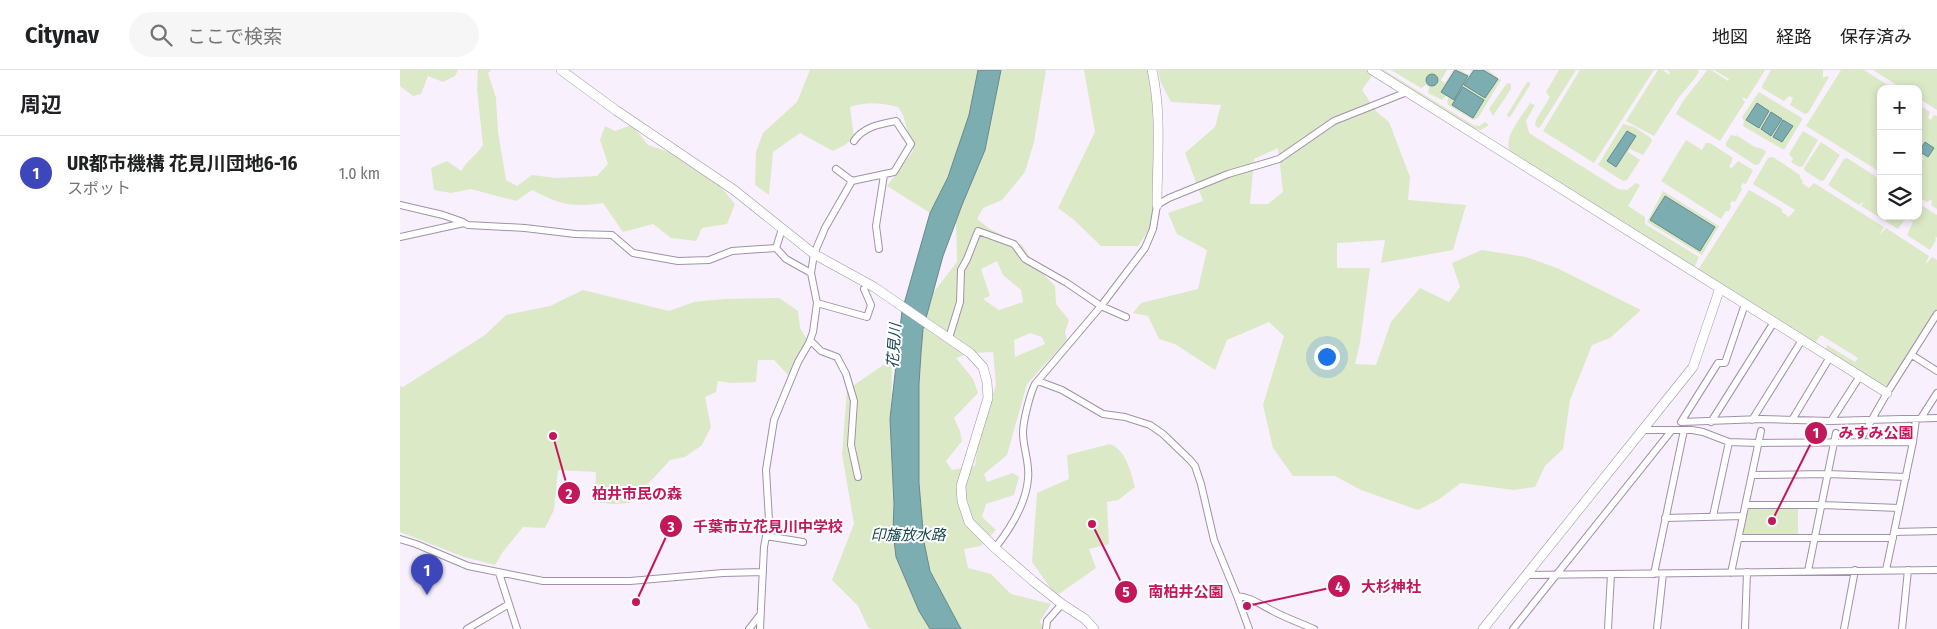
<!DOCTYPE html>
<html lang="ja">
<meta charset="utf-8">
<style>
body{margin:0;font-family:"Fira Sans Condensed","Noto Sans JP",sans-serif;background:#f6f6f6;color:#202124}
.controls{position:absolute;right:15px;top:15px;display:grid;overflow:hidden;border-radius:10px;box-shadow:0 2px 8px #0003}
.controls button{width:45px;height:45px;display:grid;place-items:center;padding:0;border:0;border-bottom:1px solid #e0e0e0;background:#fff;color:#202124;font:25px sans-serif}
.you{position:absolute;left:926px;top:286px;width:18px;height:18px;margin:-12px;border:4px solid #fff;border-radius:50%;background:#1a73e8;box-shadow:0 0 0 8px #1a73e833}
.badge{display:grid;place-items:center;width:32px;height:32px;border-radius:50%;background:#3d47bb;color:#fff;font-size:16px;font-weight:700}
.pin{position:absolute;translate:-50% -41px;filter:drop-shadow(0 1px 2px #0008)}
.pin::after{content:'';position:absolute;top:26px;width:18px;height:15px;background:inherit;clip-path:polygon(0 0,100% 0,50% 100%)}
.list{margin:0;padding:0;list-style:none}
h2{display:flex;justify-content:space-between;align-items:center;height:65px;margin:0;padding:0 20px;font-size:21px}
h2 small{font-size:16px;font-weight:400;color:#757577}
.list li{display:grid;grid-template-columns:32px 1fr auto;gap:15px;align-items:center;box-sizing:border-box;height:75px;padding:0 20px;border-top:1px solid #e0e0e0}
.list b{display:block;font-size:19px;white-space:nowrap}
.list p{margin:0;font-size:16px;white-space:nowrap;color:#757577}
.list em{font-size:16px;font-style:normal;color:#757577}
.icon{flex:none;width:28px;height:28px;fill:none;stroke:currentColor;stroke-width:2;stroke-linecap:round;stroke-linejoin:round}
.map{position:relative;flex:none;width:1537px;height:559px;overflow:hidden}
header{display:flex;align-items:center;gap:30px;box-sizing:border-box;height:70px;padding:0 25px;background:#fff;border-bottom:1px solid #e0e0e0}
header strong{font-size:24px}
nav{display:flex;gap:28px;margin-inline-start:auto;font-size:18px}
.search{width:350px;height:45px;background:#f6f6f6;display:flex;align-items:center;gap:12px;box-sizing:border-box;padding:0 18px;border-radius:28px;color:#757577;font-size:19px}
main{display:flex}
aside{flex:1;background:#fff}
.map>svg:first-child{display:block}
.green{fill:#dbe9c7;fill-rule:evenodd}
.water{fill:#7badb1;stroke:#68888f}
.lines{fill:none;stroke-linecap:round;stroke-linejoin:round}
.street-casing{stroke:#a290ab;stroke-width:8}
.secondary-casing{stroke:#a290ab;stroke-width:10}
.street{stroke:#fff;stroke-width:6}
.secondary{stroke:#fff;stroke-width:9}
.labels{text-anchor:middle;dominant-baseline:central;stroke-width:4;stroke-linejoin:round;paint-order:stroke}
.water-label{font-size:15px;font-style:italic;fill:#19474b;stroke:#fff}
.leader{fill:none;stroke:#c2185b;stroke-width:2}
.callout-dot{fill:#c2185b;stroke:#fff;stroke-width:2}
.mark-label{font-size:15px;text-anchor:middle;font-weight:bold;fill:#fff}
.callout-label{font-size:15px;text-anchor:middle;font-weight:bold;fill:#c2185b;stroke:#fff;stroke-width:4;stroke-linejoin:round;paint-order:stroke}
</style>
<header>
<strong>Citynav</strong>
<div class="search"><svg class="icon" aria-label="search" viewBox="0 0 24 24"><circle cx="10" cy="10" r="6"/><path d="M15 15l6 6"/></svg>ここで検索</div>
<nav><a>地図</a><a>経路</a><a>保存済み</a></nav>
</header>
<main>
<aside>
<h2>周辺<small></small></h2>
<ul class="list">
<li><span class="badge">1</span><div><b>UR都市機構 花見川団地6-16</b><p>スポット</p></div><em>1.0 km</em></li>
</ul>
</aside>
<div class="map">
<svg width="1537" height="559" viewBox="0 0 1537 559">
<rect width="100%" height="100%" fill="#f8f0fc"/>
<path class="green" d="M 0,0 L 58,0 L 55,6 L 43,12 L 28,6 L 21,24 L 13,26 L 0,16 Z
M 78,0 L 91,0 L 88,3 L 96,28 L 98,62 L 106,110 L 117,116 L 132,105 L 156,108 L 197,106 L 208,94 L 200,70 L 205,56 L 215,61 L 232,55 L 248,75 L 301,93 L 335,134 L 327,154 L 302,158 L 296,171 L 271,168 L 253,154 L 223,162 L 203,133 C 172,138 159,134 132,120 L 116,131 L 71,119 L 51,123 L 34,120 L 31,98 L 47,91 L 61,101 C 67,90 77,85 83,75 L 77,19 Z
M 410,0 L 578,0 C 573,50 552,99 530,143 L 487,116 L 513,81 L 503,45 L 498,37 C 481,33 467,31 450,37 L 454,67 L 445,75 L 433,81 L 400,63 L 373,82 L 369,125 L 355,115 L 356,82 L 363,63 L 397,32 Z
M 601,0 L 646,0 L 634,72 L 625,102 L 602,130 L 583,138 L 577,149 L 590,159 L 622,175 L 637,198 L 655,216 L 656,234 L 669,250 L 665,262 L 667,270 L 627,314 L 607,385 L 584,404 L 587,412 L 613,403 L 619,407 L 614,425 L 586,434 L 582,447 L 596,460 L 581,476 L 564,479 L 568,498 L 591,504 L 611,524 L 651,534 L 640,551 L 643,559 L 561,559 L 530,501 L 524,472 L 519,413 L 519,314 L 523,259 L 533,223 L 557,192 L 556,151 L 567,118 L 585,80 ZM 597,191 L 603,205 L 621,220 L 623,232 L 599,240 L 583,229 L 590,226 L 581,199 ZM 630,263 L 642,267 L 645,274 L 615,287 L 614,270 ZM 593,282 L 596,315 L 578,370 L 575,396 L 552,400 L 546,391 L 562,371 L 560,361 L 554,348 L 578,323 L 573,309 L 556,288 L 570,283 Z
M 684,0 L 749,0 L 755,29 L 752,155 L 738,176 L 701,176 L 673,149 L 658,138 L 695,62 Z
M 758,0 L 968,0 L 974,3 L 962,20 L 977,42 L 989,52 L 1010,107 L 1008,130 L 1066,135 L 1053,180 L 981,193 L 985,170 L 937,173 L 937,198 L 970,198 L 960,273 L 955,294 L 976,295 L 991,252 L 1020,218 L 1049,232 L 1060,217 L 1052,193 L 1082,180 L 1126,187 L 1157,198 L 1241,240 L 1210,268 L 1192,275 L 1170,330 L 1163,379 L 1145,396 L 1135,417 L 1113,420 L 1061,413 L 1038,430 L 1018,440 L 961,420 L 935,406 L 893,406 L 873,378 L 863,335 L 884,266 L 869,252 L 827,270 L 815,300 L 775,274 L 759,269 L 748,246 L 733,243 L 741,233 L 798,219 L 807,180 L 777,164 L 768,143 L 803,131 L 785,83 L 815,57 L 821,35 L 771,32 L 761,13 ZM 878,78 L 883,122 L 868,134 L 850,134 L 854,89 Z
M 979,0 L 984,0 L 1073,55 L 1079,56 L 1085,52 L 1089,55 L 1081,60 L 1074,59 Z
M 991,0 L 1047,0 L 1041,10 L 1045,13 L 1053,0 L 1060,0 L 1069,5 L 1072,0 L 1088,0 L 1101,10 L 1078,48 L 1073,50 L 1048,35 L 1047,31 L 1049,27 L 1046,26 L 1042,30 L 1028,23 L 1029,17 L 1026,15 L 1021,18 Z
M 1159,0 L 1176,0 L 1140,57 L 1138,58 L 1135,55 L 1136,50 L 1150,27 L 1146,22 Z
M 1180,0 L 1254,0 L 1194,93 L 1143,61 Z
M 1258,0 L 1263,0 L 1269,5 L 1270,2 L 1266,0 L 1298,0 L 1299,2 L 1292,12 L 1279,27 L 1254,66 L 1226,51 Z
M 1307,0 L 1311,0 L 1328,11 L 1329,9 L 1314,0 L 1365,0 L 1347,29 L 1341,27 L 1345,32 L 1320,71 L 1276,44 C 1283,28 1297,15 1307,0 Z
M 1371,0 L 1423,0 L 1423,8 L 1427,6 L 1429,7 L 1408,43 L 1405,44 L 1390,35 L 1393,28 L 1389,26 L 1384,31 L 1362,18 L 1362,16 Z
M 1441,0 L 1464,0 L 1494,19 L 1481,19 L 1481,95 L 1477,100 L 1406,56 Z
M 1473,0 L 1537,0 L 1537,40 L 1518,28 L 1518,19 L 1503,19 Z
M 1127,12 L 1130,12 L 1130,15 L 1110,47 L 1108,47 L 1107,45 Z
M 1107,13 L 1111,14 L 1111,19 L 1093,46 L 1089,39 Z
M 1359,22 L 1402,48 L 1402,50 L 1384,80 L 1343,56 L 1344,51 L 1342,47 Z
M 1130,33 L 1135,35 L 1126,51 L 1129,63 L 1218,119 L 1227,120 L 1236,113 L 1240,115 L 1228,136 L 1245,147 L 1245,154 L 1299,187 L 1294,198 L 1111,83 C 1101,68 1122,47 1130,33 Z
M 1518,34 L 1530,42 L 1528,48 L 1531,50 L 1534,45 L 1537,46 L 1537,139 L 1531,135 L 1532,131 L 1530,130 L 1527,132 L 1520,128 L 1521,125 L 1518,123 L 1518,95 L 1524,89 L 1518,85 Z
M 1223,54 L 1234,57 L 1251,68 L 1252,71 L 1243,85 L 1230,79 L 1228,82 L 1240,90 L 1227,110 L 1223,111 L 1198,95 Z
M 1403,61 L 1418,70 L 1403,96 L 1399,97 L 1391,92 L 1393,89 L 1389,84 Z
M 1331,65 L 1335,66 L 1336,65 C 1342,68 1349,74 1355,77 C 1361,79 1362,77 1366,82 L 1359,94 L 1355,95 L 1326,76 L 1326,73 Z
M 1286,70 L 1302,80 L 1306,73 L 1310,73 L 1333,88 L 1329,97 L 1332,98 L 1338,91 L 1353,100 L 1346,114 L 1343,113 L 1341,116 L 1342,119 L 1335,132 L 1332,131 L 1330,134 L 1331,137 L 1329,141 L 1326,141 L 1321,149 L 1261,111 Z
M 1421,72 L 1440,85 L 1424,110 L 1421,111 L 1405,101 L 1404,98 Z
M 1373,87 L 1400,105 L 1400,108 L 1403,111 L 1402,113 L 1409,118 L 1414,113 L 1484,157 L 1479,166 L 1486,158 L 1529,186 L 1525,195 L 1532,187 L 1537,190 L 1537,240 L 1490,314 L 1484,316 L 1426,279 L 1427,275 L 1455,292 L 1458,288 L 1421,265 L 1415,273 L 1298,200 L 1349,120 L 1382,139 L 1382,142 L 1389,147 L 1395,140 L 1353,114 L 1368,88 Z
M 1447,88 L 1481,110 L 1481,146 L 1486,146 L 1484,150 L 1461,136 L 1464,131 L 1459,135 L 1428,115 L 1444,89 Z
M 1263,121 L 1319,156 L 1302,185 L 1247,152 Z
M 1518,133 L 1537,145 L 1537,167 L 1535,168 L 1536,170 L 1530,180 L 1507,165 L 1513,152 L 1506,148 L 1498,159 L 1485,151 L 1488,146 L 1518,146 Z
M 183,220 L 269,241 L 294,232 L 324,229 L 379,228 L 398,241 L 400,258 L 409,273 L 396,288 L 389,306 L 374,290 L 358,290 L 356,312 L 332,313 L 318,311 L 316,322 L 305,327 L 311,357 L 302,375 L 285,387 L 270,390 L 250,412 L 237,422 L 229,433 L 213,434 L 195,432 L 196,402 L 158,400 L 154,440 L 145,458 L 123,457 L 102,483 L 95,495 L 64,487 L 0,462 L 0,316 L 3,317 L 85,265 L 106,245 L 150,236 Z
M 492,289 L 491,370 L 494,434 L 493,461 L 530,559 L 471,559 L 468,557 L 458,536 L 432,510 L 454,454 L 442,384 L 447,320 Z
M 710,374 C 727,381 730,401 735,417 L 718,430 L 707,432 L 709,474 L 689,479 L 696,498 L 656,526 L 632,492 L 637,423 L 669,409 L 667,385 Z
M 1398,438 L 1398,465 L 1345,466 L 1343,463 L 1348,440 L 1350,439 Z"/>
<path class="water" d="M 578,0 L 601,0 L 585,80 L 562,135 L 543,186 L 523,259 L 521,283 L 519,314 L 519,413 L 524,472 L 530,501 L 561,559 L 530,559 L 519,541 L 496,487 L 493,461 L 494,434 L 490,349 L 502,241 L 530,143 L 548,107 L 569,45 Z
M 1055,0 L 1068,6 L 1054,30 L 1041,22 Z
M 1074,0 L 1083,0 L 1098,9 L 1085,28 L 1064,15 Z
M1026 10a6 6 0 1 1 12 0a6 6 0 1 1-12 0Z
M 1063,17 L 1084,30 L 1073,48 L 1052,35 Z
M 1357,33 L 1369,41 L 1359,58 L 1346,50 Z
M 1371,42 L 1382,49 L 1371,66 L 1361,59 Z
M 1383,50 L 1393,56 L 1382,72 L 1373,67 Z
M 1227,61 L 1236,66 L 1216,97 L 1207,91 Z
M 1525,72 L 1534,78 L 1528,87 L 1519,81 Z
M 1265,126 L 1315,157 L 1300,181 L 1250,150 Z"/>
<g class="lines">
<g class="street-casing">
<path id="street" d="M 436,99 L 452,111
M 0,135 L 43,145 L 63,152
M 382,159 L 376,178 L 386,189 L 411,203
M 0,167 L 64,153 L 68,155 L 125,158 L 175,164 L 212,165 L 233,183 L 278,191 L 309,190 L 332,181 L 376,178
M 479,179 L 476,156 L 484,105
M 417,233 L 467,247 L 471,235 L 464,219
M 1345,234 L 1325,293 L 1318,293 L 1281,352 L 1362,349 L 1431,351 L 1537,348
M 549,268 L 560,232 L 561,200 L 567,189 L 578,161 L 614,174 L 625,189 L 667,213 L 701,236 L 726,247
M 410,270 L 421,281 L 437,287 L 446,304 L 454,331 L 451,375 L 458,407
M 1512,285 L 1537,301
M 638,311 L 662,320 L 703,344 L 725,347 L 750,355 L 763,364 L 790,390 L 795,396 L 801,414 L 814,470 L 837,526 C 851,527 861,535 873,541 C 886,548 900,553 914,559
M 1521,348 L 1537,323
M 1352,350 L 1402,270
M 1392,350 L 1430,287
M 1431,351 L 1460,306
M 1311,352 L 1374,252
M 1242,360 L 1292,360 L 1303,362 L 1329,372 L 1358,373 L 1513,372
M 1459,372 L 1487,323 L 1537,244
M 1353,405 L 1428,404 L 1506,407
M 1346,435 L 1422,435 L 1499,438
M 1313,446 L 1329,372
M 1265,448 L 1343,446
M 1494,462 L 1537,461
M 366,466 L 403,472
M 1339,468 L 1493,468
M 0,469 L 16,474 L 68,496 L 143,511 L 230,511 L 323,503 L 363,502
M 595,478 C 610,459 626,434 628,409 C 630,393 623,378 623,363 C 623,351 630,324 635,314 L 701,236 L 745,178 L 753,159 L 757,135 L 769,128 L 828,104 L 879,89 L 934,51 L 1007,22
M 1486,500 L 1513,372 L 1516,349
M 1408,501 L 1436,363
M 99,503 L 117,559
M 1331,503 L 1361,361
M 1254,504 L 1284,360
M 1127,505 L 1537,500
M 837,526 L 849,559
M 67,559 L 109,534
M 349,559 L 360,545
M 360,559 L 364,477 L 369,450 L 366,400 L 374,350 L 398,292 L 409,273 L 413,262 L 417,233 L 411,203 L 414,184 L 425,158 L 452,111 L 494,102 L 511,74 L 496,51 C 480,54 463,57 454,71
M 646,559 L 647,551 L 662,534
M 1113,559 L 1272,360
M 1208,559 L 1211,504
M 1257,559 L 1263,504
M 1345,559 L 1347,502
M 1444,559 L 1455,500
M 1502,559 L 1508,500"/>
</g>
<g class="secondary-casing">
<path id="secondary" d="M 161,0 L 217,41 L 334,120 L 414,184 L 474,217 L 570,283 L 583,297 L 587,312 L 588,328 L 561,416 L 562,431 L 569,452 L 595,478 L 633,511 L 662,534 L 685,549 L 694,559
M 752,0 C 762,44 757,90 757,135
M 972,0 L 1487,323
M 1083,559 L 1293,297 L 1320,218"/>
</g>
<use href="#street" class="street"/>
<use href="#secondary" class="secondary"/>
</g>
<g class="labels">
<g class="water-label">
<text transform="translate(494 276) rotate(-86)">花見川</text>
<text x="508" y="465">印旛放水路</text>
</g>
</g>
<path class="leader" d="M1372 451L1416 363M153 366L169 423M236 532L271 456M847 536L939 516M692 454L726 522"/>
<g class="callout-dot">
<circle cx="1372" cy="451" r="5"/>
<circle cx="153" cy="366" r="5"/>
<circle cx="236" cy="532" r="5"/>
<circle cx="847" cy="536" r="5"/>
<circle cx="692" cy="454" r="5"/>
<circle cx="1416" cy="363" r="12"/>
<circle cx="169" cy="423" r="12"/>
<circle cx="271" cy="456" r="12"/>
<circle cx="939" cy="516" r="12"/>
<circle cx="726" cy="522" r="12"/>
</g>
<g class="mark-label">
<text x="1416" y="368">1</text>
<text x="169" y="429">2</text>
<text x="271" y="462">3</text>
<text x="939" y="522">4</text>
<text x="726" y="527">5</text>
</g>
<g class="callout-label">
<text x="1476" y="368">みすみ公園</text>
<text x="237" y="429">柏井市民の森</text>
<text x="368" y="462">千葉市立花見川中学校</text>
<text x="991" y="522">大杉神社</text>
<text x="786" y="527">南柏井公園</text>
</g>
</svg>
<div class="controls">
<button>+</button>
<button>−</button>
<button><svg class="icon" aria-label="layers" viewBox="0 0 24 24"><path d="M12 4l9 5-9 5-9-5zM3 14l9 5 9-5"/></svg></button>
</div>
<div class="you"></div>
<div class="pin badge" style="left:27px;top:525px">1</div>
</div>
</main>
